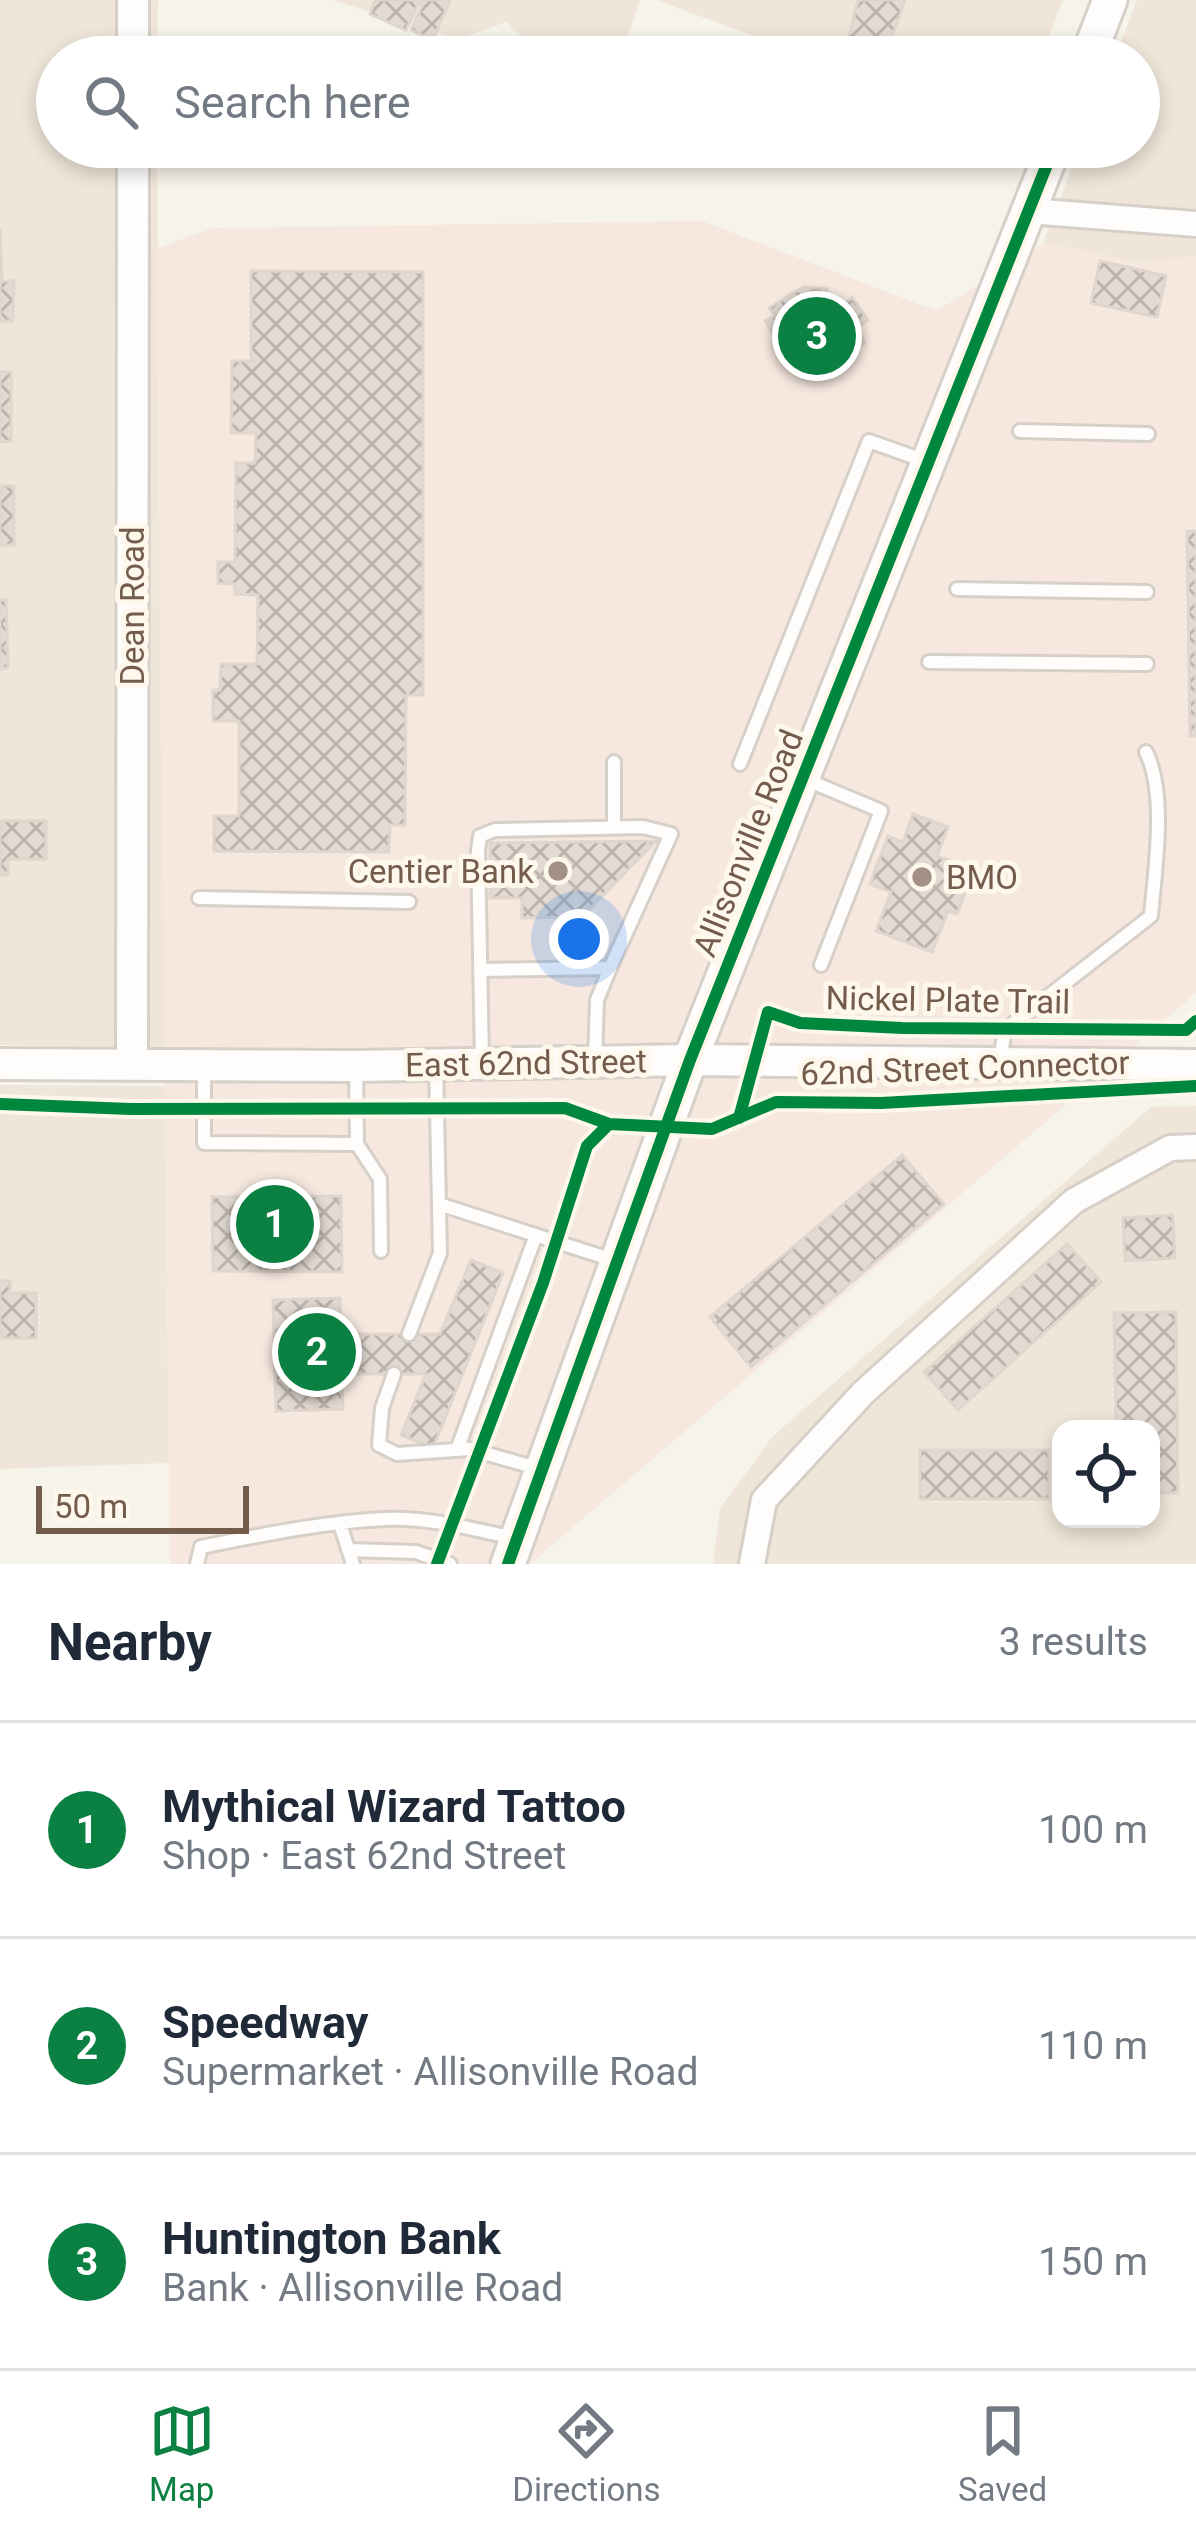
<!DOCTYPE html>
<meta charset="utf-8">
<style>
body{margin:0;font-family:Roboto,sans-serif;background:#f6f6f7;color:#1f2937}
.controls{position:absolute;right:36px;bottom:36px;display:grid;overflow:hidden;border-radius:24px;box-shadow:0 6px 18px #0003}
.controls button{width:108px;height:108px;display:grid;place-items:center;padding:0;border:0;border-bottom:3px solid #e0e1e3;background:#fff;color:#1f2937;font:60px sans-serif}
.scale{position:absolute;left:36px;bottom:30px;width:213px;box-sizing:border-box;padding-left:12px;border:6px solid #745c4c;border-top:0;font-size:33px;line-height:42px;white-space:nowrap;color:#745c4c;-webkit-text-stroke:9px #fef8ec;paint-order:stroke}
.you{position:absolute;left:579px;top:939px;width:42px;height:42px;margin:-30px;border:9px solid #fff;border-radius:50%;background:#1a73e8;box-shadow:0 0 0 18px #1a73e833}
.badge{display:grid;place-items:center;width:78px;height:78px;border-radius:50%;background:#0b8043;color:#fff;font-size:39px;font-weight:700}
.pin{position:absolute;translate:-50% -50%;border:6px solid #fff;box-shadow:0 3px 12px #0006}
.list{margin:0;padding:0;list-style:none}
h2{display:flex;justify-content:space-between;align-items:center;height:156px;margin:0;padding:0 48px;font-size:51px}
h2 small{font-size:39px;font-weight:400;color:#747a83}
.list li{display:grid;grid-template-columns:78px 1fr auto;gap:36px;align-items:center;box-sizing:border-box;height:216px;padding:0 48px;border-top:3px solid #e0e1e3}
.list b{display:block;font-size:45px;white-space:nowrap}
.list p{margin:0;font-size:39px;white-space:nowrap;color:#747a83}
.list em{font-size:39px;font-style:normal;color:#747a83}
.icon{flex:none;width:66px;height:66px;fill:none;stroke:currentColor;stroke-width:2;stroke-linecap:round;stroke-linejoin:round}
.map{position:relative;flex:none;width:1196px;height:1564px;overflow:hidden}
.search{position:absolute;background:#fff;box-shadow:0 6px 18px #0003;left:36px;right:36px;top:36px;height:132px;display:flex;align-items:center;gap:30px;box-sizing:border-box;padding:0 42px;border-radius:66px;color:#747a83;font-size:45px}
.sheet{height:804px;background:#fff}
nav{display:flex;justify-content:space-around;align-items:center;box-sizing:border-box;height:168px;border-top:3px solid #e0e1e3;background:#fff;font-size:33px;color:#747a83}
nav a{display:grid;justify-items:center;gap:6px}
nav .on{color:#0b8043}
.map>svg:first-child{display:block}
.residential{fill:#efe6d9;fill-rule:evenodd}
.commercial{fill:#f6e8df}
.building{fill:url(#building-cross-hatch);stroke:#dfd6cd;stroke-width:3}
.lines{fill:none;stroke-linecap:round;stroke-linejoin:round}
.service-casing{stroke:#d6d0c9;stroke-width:18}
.minor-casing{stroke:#d6d0c9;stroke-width:30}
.tertiary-casing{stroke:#d6d0c9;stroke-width:36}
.secondary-casing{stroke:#d6d0c9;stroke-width:39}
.service{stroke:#fefdfc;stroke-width:12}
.minor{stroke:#fefdfc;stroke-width:24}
.tertiary{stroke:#fefdfc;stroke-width:30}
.secondary{stroke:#fefdfc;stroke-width:33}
.cycleway-casing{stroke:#fef8ec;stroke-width:20}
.cycleway{stroke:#00873e;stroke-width:12}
.poi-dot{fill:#a29184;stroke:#fef8ec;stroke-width:4.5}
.labels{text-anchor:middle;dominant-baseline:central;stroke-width:10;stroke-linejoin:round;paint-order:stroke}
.street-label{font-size:33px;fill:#745c4c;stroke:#fef8ec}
.poi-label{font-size:33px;fill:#745c4c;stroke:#fef8ec;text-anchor:end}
</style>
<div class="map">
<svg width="1196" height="1564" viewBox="0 0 1196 1564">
<defs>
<pattern id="building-cross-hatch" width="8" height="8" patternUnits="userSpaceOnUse" patternTransform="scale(3)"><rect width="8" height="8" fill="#e3dbd3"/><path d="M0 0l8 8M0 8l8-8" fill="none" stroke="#bdb5ad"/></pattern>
</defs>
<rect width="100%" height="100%" fill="#f6f3eb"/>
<path class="residential" d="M 0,0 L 158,0 L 157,57 L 57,57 L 57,147 L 157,147 L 165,1047 L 0,1045 Z
M 332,0 L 640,0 L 621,57 L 545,57 L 506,22 L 458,39 Z
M 656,0 L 1063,0 L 1041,57 L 811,57 Z
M 1137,0 L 1196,0 L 1196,256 L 1141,263 L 1043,243 L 1080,147 L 1139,147 L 1139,57 L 1115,57 Z
M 0,1085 L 165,1086 L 169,1463 L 0,1469 Z
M 1196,1106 L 1196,1564 L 713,1564 L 720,1508 L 773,1436 L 1151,1107 ZM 1061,1429 L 1151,1429 L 1151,1519 L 1061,1519 Z"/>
<path class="commercial" d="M 702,221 L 937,311 L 1043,243 L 1141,263 L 1196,256 L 1196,993 L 530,1564 L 170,1564 L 156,249 L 212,228 Z"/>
<path class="building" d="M 375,0 L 450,0 L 433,40 L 411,30 L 422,6 L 418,4 L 406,30 L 370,14 Z
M 858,0 L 905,0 L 890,42 L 876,38 L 869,57 L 846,49 Z
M 0,228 L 2,281 L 14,281 L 13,321 L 0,321 Z
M 1100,261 L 1166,276 L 1157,317 L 1091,303 Z
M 251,271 L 423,272 L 423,695 L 406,695 L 405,825 L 390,825 L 389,852 L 214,851 L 214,816 L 239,816 L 239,721 L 213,721 L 213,690 L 220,690 L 221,664 L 257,664 L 258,595 L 235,594 L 235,584 L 218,583 L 218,562 L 235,562 L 236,463 L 255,463 L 256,433 L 231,433 L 232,361 L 251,361 Z
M 803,287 L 827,289 L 824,298 L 843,305 L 852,297 L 868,320 L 857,328 L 865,343 L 819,372 L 793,367 L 765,321 L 776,316 L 769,308 Z
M 0,372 L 11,372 L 11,441 L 0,442 Z
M 0,486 L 14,486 L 14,545 L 0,545 Z
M 1187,531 L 1196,531 L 1196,736 L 1190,736 Z
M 0,600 L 6,600 L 8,668 L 0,669 Z
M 913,814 L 948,827 L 937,856 L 974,869 L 957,914 L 948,911 L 932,952 L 876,931 L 891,892 L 870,884 L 888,836 L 903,842 Z
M 0,821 L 46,821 L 46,859 L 8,859 L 8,875 L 0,875 Z
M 656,841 L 582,917 L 522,918 L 522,898 L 490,898 L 490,843 Z
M 902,1155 L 944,1204 L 751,1367 L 710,1317 Z
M 341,1196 L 342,1272 L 213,1271 L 212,1197 Z
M 1173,1215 L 1175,1258 L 1125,1261 L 1123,1218 Z
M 1067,1244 L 1101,1282 L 958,1410 L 924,1372 Z
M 471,1260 L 503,1273 L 433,1448 L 401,1435 L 426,1374 L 340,1374 L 339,1334 L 440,1334 Z
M 0,1281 L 10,1281 L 10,1293 L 36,1293 L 36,1338 L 0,1338 Z
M 340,1298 L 343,1409 L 276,1411 L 273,1300 Z
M 1176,1312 L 1178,1493 L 1151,1493 L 1151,1429 L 1116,1429 L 1114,1313 Z
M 920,1450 L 1049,1450 L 1049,1499 L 920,1499 Z"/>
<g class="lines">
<g class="service-casing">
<path id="service" d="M 1020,431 L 1148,434
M 957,589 L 1147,592
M 929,662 L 1147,664
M 614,762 L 614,828
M 740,764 L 869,441 L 928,462
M 807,780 L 881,811 L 821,965
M 199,898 L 409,902
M 480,970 L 610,968 L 671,834 L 643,827 L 495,830 L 480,836 L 478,850 L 482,1061
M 595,1060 L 597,1000 L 610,968
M 1000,1060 L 1005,1030 L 1151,916 C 1155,869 1167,794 1146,752
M 204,1069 L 204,1143 L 357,1144 L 356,1067
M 357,1144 L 380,1179 L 381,1251
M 439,1204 L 616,1261
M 409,1334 L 440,1253 L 436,1064
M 394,1374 L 382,1408 L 379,1445 L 397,1454 L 470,1449 L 540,1469
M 457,1450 L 536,1235
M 340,1524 L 353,1564
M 348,1550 L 416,1552 L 450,1564
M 197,1564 L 201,1547 C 261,1535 323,1522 385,1519 C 428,1517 472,1529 514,1538"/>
</g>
<g class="minor-casing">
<path id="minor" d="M 1029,211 L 1196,224
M 752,1564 L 764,1500 L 863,1393 L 1074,1201 L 1170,1148 L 1196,1147"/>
</g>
<g class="tertiary-casing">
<path id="tertiary" d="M 133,57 L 133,0
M 0,1064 L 356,1066 L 690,1060 L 1196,1065
M 132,1065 L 133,147"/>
</g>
<g class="secondary-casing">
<path id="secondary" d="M 1088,57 L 1110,0
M 508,1564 L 690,1060 L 1054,147"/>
</g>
<use href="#service" class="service"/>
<use href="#minor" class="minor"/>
<use href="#tertiary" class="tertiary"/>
<use href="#secondary" class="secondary"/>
<g class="cycleway-casing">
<path id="cycleway" d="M 0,1104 L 131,1109 L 565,1108 L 609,1124 L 712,1129 L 776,1102 L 881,1103 L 1196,1086
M 739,1118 L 768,1012 L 800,1023 L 902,1028 L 1186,1030 L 1196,1021
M 437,1564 L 543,1283 L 587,1146 L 609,1124
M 508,1564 L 690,1060 L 1054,147"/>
</g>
<use href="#cycleway" class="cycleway"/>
</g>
<g class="poi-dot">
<circle cx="558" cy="871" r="12"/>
<circle cx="922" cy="877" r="12"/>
</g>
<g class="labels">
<g class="street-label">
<text transform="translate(132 606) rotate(-90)">Dean Road</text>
<text transform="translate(748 843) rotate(-68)">Allisonville Road</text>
<text transform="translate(948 1000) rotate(1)">Nickel Plate Trail</text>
<text transform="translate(526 1063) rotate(-1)">East 62nd Street</text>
<text transform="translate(965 1068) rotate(-2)">62nd Street Connector</text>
</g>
<g class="poi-label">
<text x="534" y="871">Centier Bank</text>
<text x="946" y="877" text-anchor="start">BMO</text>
</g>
</g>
</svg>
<div class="controls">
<button><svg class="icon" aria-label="locate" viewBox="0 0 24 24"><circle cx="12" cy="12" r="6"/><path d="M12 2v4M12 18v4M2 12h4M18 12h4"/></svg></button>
</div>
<div class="scale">50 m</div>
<div class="you"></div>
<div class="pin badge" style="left:275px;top:1224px">1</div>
<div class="pin badge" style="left:317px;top:1352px">2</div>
<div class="pin badge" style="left:817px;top:336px">3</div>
<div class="search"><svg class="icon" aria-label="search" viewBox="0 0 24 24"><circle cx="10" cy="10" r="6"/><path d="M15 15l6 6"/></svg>Search here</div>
</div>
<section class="sheet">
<h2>Nearby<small>3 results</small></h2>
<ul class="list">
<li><span class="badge">1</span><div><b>Mythical Wizard Tattoo</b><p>Shop · East 62nd Street</p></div><em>100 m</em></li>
<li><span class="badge">2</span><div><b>Speedway</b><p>Supermarket · Allisonville Road</p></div><em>110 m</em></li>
<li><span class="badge">3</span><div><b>Huntington Bank</b><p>Bank · Allisonville Road</p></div><em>150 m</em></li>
</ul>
</section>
<nav>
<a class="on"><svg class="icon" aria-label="map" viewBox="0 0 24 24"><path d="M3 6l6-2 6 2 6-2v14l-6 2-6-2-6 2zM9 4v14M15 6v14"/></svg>Map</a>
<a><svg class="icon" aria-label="directions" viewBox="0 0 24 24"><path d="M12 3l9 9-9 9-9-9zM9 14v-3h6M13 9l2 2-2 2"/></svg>Directions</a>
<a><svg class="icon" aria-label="saved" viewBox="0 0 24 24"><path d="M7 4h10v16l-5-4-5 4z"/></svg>Saved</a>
</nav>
